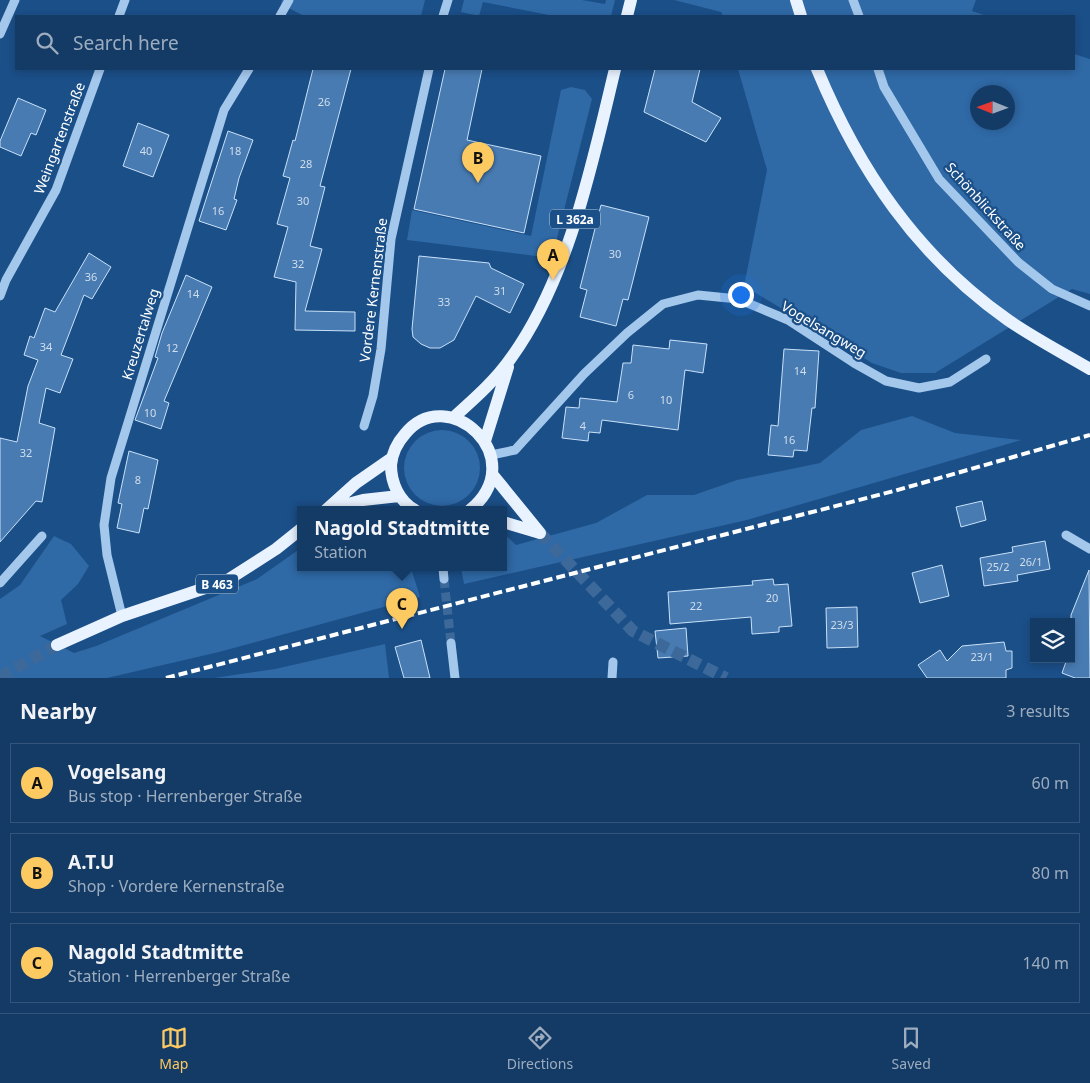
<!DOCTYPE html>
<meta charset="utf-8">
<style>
body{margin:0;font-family:"Noto Sans",sans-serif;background:#1d426c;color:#f1f3f6}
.controls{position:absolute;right:15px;bottom:15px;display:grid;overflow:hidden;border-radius:0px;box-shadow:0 2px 8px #0003}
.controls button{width:45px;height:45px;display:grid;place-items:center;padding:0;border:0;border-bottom:1px solid #33557a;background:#143b66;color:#f1f3f6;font:25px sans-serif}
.compass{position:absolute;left:970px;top:85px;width:45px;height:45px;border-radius:50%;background:#143b66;box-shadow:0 2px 8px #0003;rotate:271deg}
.you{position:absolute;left:740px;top:294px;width:18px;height:18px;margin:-12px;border:4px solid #fff;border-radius:50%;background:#1a73e8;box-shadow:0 0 0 8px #1a73e833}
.badge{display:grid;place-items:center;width:32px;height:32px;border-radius:50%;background:#fdca61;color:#111;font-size:16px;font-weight:700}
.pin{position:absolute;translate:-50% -41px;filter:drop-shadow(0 1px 2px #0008)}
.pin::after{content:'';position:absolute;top:26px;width:18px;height:15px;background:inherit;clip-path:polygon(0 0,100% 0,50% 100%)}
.popup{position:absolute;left:297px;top:506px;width:210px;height:65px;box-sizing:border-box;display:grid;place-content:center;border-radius:0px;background:#143b66;filter:drop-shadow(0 1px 4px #0005);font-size:16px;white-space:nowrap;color:#9dadbf}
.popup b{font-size:19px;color:#f1f3f6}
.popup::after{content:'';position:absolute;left:50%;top:100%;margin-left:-10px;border:10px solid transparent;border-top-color:#143b66}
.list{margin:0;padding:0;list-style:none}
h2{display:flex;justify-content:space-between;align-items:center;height:65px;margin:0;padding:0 20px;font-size:21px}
h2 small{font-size:16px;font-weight:400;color:#9dadbf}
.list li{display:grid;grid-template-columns:32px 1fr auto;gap:15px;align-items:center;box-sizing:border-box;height:80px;margin:0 10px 10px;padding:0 10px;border:1px solid #33557a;border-radius:0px}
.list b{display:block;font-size:19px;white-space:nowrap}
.list p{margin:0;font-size:16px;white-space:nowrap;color:#9dadbf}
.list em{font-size:16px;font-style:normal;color:#9dadbf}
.icon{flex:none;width:28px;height:28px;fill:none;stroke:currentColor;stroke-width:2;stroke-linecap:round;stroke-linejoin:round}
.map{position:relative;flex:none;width:1090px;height:678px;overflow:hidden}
.search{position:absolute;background:#143b66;box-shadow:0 2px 8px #0003;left:15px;right:15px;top:15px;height:55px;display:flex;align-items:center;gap:12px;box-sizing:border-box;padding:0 18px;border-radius:0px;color:#9dadbf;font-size:19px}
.sheet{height:335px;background:#143b66}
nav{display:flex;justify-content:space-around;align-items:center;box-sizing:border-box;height:70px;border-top:1px solid #33557a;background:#143b66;font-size:14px;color:#9dadbf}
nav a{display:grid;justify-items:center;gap:2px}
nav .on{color:#fdca61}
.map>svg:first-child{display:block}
.green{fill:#2f69a6;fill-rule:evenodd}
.building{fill:#487bb2;stroke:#c9e1f9}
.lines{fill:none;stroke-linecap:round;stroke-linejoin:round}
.minor-tunnel{stroke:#3d699a;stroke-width:9;stroke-dasharray:9 4.5;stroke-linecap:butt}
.major-tunnel{stroke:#3d699a;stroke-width:12;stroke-dasharray:12 6;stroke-linecap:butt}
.minor{stroke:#a4c7ec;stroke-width:9}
.major{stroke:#e9f3ff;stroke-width:12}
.rail{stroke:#fff;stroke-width:4;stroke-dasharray:9 4;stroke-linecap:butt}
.labels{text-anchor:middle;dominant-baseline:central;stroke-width:4.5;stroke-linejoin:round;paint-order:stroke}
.number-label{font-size:11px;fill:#d1deec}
.shield{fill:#1b4f88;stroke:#bbcadb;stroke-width:1}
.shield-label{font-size:12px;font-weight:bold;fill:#fff}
.street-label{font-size:14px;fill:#fff;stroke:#1b4f88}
</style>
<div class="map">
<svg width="1090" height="678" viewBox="0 0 1090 678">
<rect width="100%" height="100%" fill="#1b4f88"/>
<path class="green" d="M 282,0 L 425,0 L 421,16 L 304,16 L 281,4 Z
M 464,0 L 582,0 L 605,4 L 606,0 L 615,0 L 611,16 L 554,16 L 483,2 L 479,16 L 461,12 Z
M 674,0 L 976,0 L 972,11 L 987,16 L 723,16 L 721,12 Z
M 1074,54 L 1090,59 L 1090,294 L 1072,289 L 935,373 L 901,373 L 872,363 L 744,286 L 767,170 L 738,69 L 1074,69 ZM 978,92 L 1008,92 L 1008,122 L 978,122 Z
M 571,87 L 585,90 L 592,99 L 552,258 L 407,240 L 412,210 L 531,236 L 561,90 Z
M 912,416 L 955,433 L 1021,440 L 747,520 L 464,584 L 461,568 L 503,568 L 503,533 L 516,545 L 596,523 L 647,495 L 694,495 L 737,480 L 820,463 L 861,430 Z
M404 468a38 38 0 1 1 76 0a38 38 0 1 1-76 0Z
M 54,536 L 71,544 L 89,566 L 78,584 L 61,600 L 67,624 L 40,636 L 74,653 L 96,646 L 257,579 L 301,548 L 301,568 L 411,568 L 420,597 L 219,652 L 107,678 L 0,678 L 0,599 L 20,585 Z
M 385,644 L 389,678 L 214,678 L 275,669 Z"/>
<path class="building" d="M 313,69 L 351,69 L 320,186 L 325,187 L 310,246 L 322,249 L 305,311 L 355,312 L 355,331 L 295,330 L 296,282 L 274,277 L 288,227 L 277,224 L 290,178 L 283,176 L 293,140 L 295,141 Z
M 445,69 L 482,69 L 467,140 L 541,156 L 524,233 L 414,209 Z
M 655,69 L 700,69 L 692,102 L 721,118 L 706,142 L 644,112 Z
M 18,98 L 46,110 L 36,135 L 31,133 L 21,156 L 0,147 L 0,141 Z
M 138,123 L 169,135 L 153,177 L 123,166 Z
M 228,131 L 253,140 L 239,178 L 234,199 L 237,200 L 226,230 L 199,221 Z
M 601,205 L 649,217 L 628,300 L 623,299 L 616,326 L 580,317 L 587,290 L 580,288 Z
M 89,253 L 111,267 L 92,299 L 84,295 L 61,355 L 73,359 L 60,393 L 46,388 L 39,423 L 55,428 L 42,502 L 36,501 L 0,542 L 0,438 L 17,442 L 28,386 L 38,360 L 24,355 L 30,336 L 34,338 L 45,308 L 55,312 Z
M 419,256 L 489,263 L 491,268 L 524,284 L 510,313 L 476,296 L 454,340 L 440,348 L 430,348 L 421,344 L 413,337 L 412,329 Z
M 186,275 L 212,287 L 164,401 L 169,403 L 161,429 L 135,420 L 158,358 L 155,357 L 162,333 Z
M 670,340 L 707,344 L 703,373 L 685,370 L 678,430 L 602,420 L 600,433 L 589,432 L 588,441 L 562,438 L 566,407 L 579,408 L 580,398 L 617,402 L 623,363 L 631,363 L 633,345 L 669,349 Z
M 784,349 L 819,351 L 815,408 L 812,408 L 807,451 L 794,450 L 793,457 L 768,455 L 771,425 L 778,426 Z
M 129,451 L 158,460 L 148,509 L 144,508 L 139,533 L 117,528 L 122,504 L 118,503 Z
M 982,501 L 986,520 L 961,527 L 956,507 Z
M 1045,541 L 1050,569 L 1017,575 L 1018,581 L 984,586 L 980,558 L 1013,552 L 1012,547 Z
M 942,565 L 949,596 L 920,603 L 912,573 Z
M 1089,570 L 1090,678 L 1075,678 L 1062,673 L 1067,659 L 1071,659 L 1071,615 Z
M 773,579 L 774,585 L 788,584 L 792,626 L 779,627 L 779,632 L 752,634 L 751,617 L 670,624 L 668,592 L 753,585 L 752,581 Z
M 857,607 L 858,647 L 827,648 L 826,608 Z
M 686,628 L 688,656 L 658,658 L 655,631 Z
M 421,640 L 430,678 L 404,678 L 395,647 Z
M 1004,642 L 1006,651 L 1012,651 L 1012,668 L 1006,670 L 1006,678 L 927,678 L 918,665 L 940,650 L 947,661 L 962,646 Z"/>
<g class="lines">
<path class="minor-tunnel" d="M 444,579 L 451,643"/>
<path class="major-tunnel" d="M 540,533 L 633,631 L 726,678
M 0,677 L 57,645"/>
<path class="minor" d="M 853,0 L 859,16
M 119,16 L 125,0
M 280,16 L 289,0
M 443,16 L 448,0
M 0,34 L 15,0
M 878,69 L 884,87 L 939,179 L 1018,262 L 1052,289 L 1090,306
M 0,296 L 6,280 L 56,190 L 100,69
M 364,426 L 373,396 L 381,349 L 391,239 L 429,69
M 491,455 L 515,450 L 584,374 L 627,333 L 663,304 L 698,295 L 738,299 L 788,320 L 854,363 L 886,381 L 919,388 L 950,382 L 986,359
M 1066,535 L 1090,549
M 443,568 L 444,579
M 0,583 L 42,536
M 122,616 L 107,555 L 104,525 L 111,478 L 224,110 L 249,69
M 451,643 L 455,678
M 612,678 L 613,662"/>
<path class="major" d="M 796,0 L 801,16
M 627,16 L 631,0
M 817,69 C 859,170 917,256 1008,320 C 1034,338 1063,353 1090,369
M 453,418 C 473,400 495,381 511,358 C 569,278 592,164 615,69
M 485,441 L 508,367
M 492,474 L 540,533
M 329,509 L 363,500 L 399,496
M 326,510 L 356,483 L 392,458
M 415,510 C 399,501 391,483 391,465 C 392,453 397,443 405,434 C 447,381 533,458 470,510
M 503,522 L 540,533
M 57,645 L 122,616 L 226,581 L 276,549 L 301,529"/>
<path class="rail" d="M 166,678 L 894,491 L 1090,435"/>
</g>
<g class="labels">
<g class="number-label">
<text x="324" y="101">26</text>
<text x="146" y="150">40</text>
<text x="235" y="150">18</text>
<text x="306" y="163">28</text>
<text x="303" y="200">30</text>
<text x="218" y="210">16</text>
<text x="615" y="253">30</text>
<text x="298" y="263">32</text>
<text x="91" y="276">36</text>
<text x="500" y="290">31</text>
<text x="193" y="293">14</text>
<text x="444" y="301">33</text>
<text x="46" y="346">34</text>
<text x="172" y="347">12</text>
<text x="800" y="370">14</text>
<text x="631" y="394">6</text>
<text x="666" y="399">10</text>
<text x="150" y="412">10</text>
<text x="583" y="425">4</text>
<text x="789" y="439">16</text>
<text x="26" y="452">32</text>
<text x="138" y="479">8</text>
<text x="1031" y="561">26/1</text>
<text x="998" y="566">25/2</text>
<text x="772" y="597">20</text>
<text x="696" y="605">22</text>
<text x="842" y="624">23/3</text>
<text x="982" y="656">23/1</text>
</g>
<g class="shield">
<rect x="550" y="209.5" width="50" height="19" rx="4"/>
<rect x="196" y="574.5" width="42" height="19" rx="4"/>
</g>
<g class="shield-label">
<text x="575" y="219">L 362a</text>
<text x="217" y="584">B 463</text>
</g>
<g class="street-label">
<text transform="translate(59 138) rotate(-69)">Weingartenstraße</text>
<text transform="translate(986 206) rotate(48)">Schönblickstraße</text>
<text transform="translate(373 290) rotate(-83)">Vordere Kernenstraße</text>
<text transform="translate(824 329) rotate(31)">Vogelsangweg</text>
<text transform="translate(140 334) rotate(-73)">Kreuzertalweg</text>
</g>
</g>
</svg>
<div class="controls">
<button><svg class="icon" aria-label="layers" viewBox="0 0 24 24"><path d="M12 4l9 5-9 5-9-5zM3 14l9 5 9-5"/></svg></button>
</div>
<svg class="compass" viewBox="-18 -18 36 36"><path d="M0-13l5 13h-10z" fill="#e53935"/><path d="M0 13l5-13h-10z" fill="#9dadbf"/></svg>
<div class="you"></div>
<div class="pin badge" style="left:553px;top:280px">A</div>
<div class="pin badge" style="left:478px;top:183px">B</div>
<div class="pin badge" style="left:402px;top:629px">C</div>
<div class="popup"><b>Nagold Stadtmitte</b>Station</div>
<div class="search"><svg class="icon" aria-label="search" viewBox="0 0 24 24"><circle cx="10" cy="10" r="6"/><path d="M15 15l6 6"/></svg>Search here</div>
</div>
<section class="sheet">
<h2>Nearby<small>3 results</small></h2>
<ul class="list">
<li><span class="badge">A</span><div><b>Vogelsang</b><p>Bus stop · Herrenberger Straße</p></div><em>60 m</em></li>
<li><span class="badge">B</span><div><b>A.T.U</b><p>Shop · Vordere Kernenstraße</p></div><em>80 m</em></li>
<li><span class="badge">C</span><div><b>Nagold Stadtmitte</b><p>Station · Herrenberger Straße</p></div><em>140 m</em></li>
</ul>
</section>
<nav>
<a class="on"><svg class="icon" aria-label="map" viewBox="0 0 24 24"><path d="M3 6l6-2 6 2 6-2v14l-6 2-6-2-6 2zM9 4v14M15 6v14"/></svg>Map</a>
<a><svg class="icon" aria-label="directions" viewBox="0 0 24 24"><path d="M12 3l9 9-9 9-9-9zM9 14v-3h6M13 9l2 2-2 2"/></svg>Directions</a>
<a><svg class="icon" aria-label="saved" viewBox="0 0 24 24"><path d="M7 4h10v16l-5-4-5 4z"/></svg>Saved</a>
</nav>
